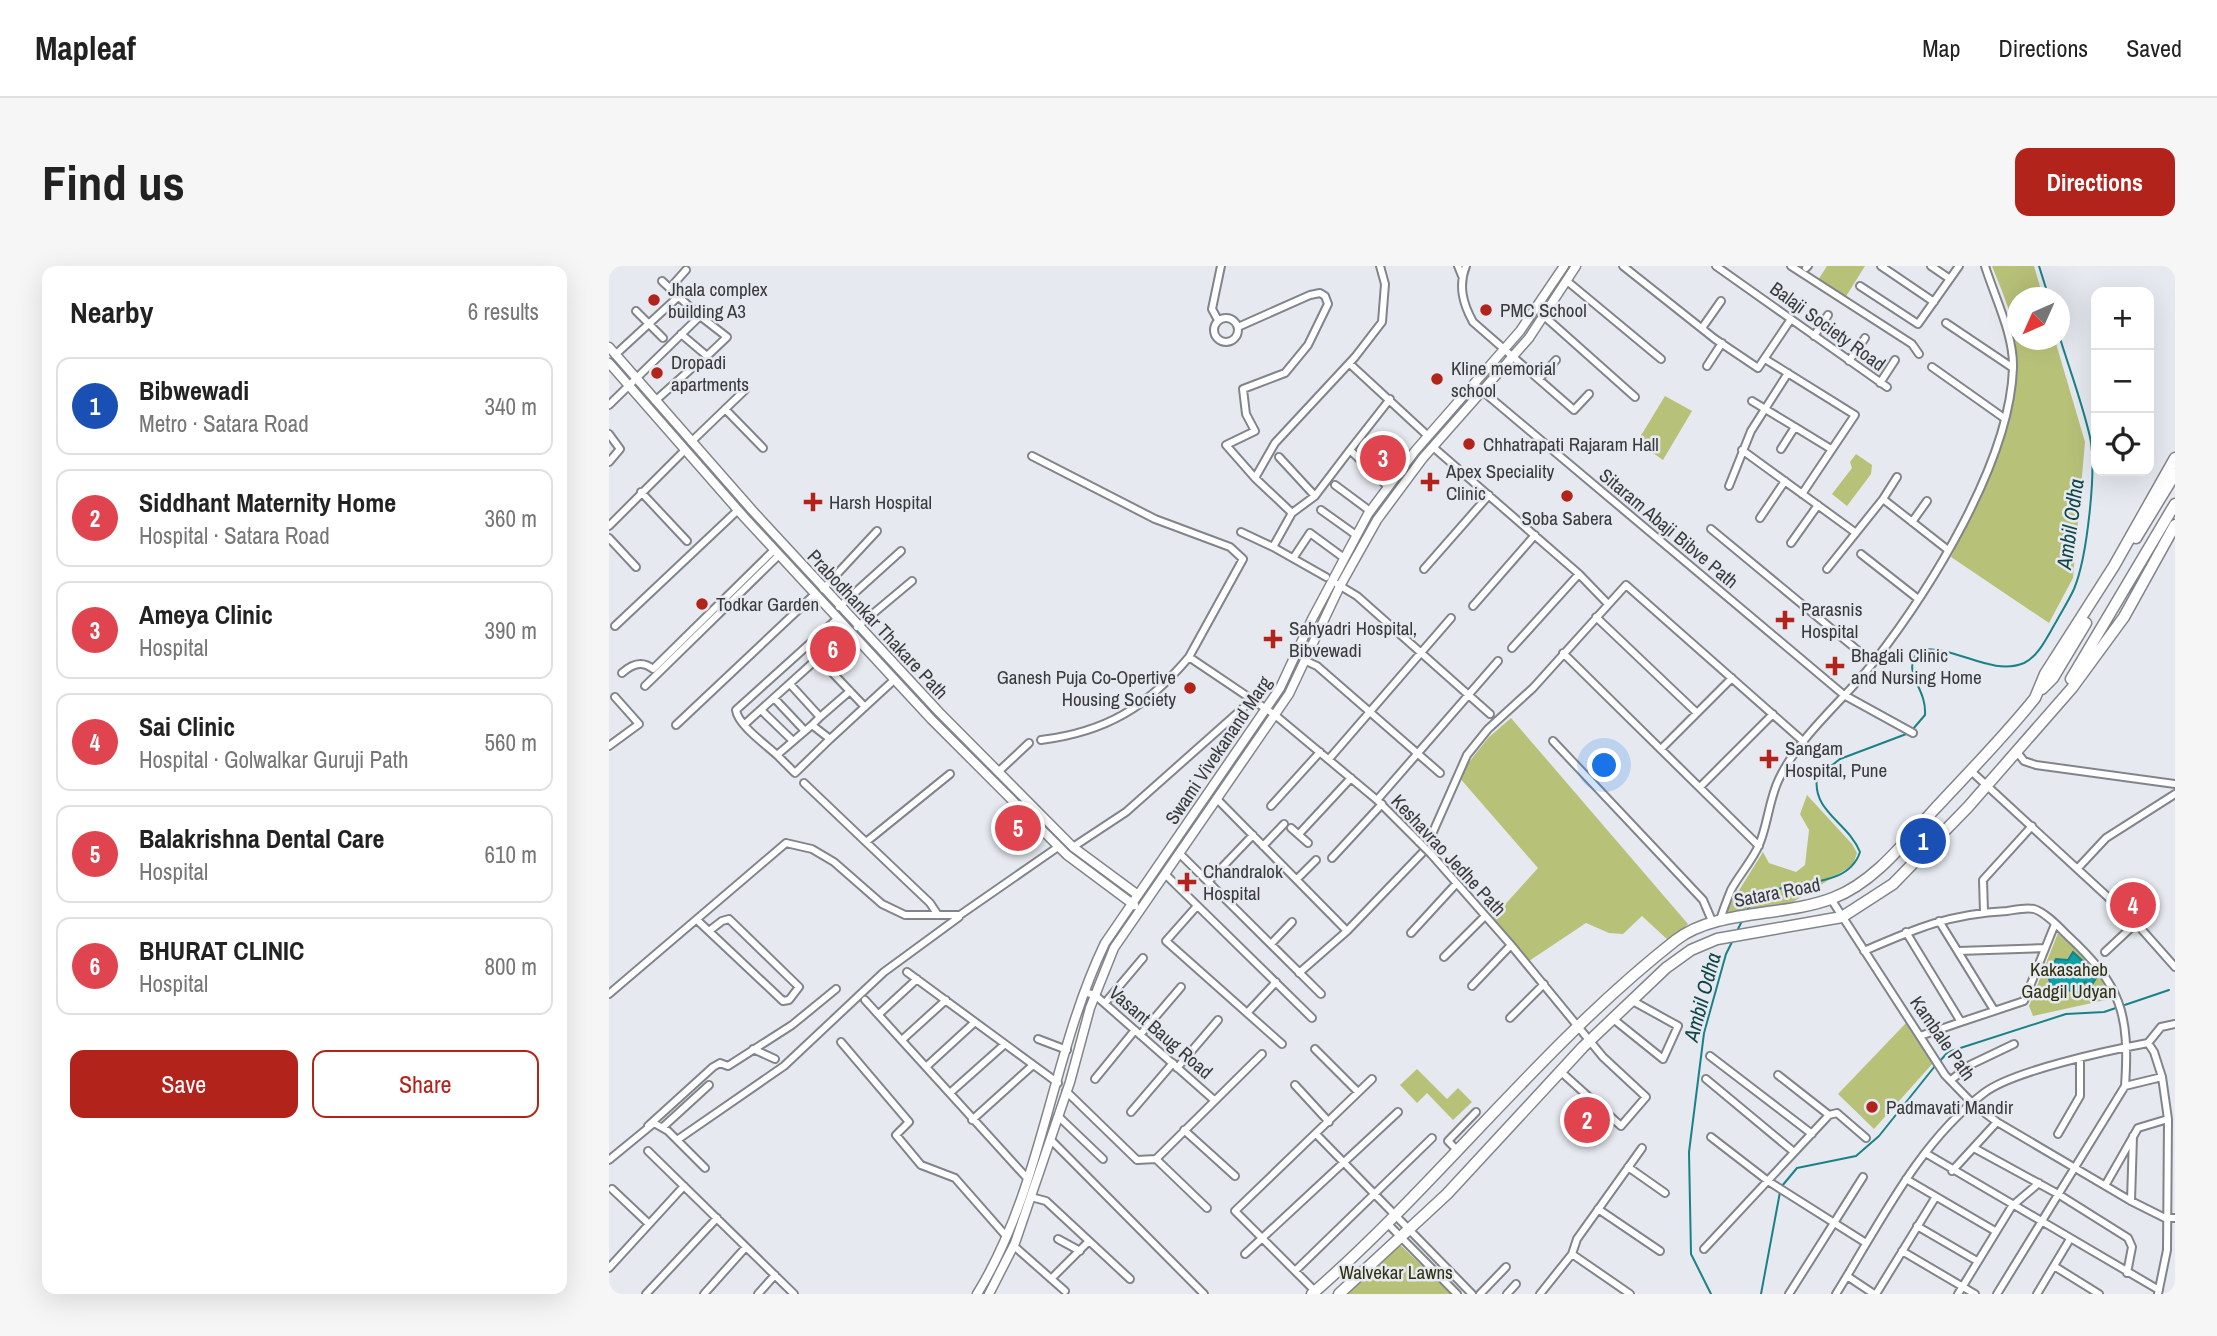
<!DOCTYPE html>
<meta charset="utf-8">
<style>
body{margin:0;font-family:"Archivo Narrow",sans-serif;background:#f6f6f6;color:#222}
.controls{position:absolute;right:21px;top:21px;display:grid;overflow:hidden;border-radius:14px;box-shadow:0 7px 28px #0002}
.controls button{width:63px;height:63px;display:grid;place-items:center;padding:0;border:0;border-bottom:2px solid #e0e0e0;background:#fff;color:#222;font:35px sans-serif}
.compass{position:absolute;left:1398px;top:21px;width:63px;height:63px;border-radius:50%;background:#fff;box-shadow:0 7px 28px #0002;rotate:225deg}
.you{position:absolute;left:996px;top:500px;width:24px;height:24px;margin:-18px;border:5px solid #fff;border-radius:50%;background:#1a73e8;box-shadow:0 0 0 10px #1a73e833}
.badge{display:grid;place-items:center;width:46px;height:46px;border-radius:50%;background:#b2231c;color:#fff;font-size:23px;font-weight:700}
.pin{position:absolute;translate:-50% -50%;border:4px solid #fff;box-shadow:0 2px 7px #0006}
.list{margin:0;padding:0;list-style:none}
h2{display:flex;justify-content:space-between;align-items:center;height:91px;margin:0;padding:0 28px;font-size:30px}
h2 small{font-size:23px;font-weight:400;color:#767676}
.list li{display:grid;grid-template-columns:46px 1fr auto;gap:21px;align-items:center;box-sizing:border-box;height:98px;margin:0 14px 14px;padding:0 14px;border:2px solid #e0e0e0;border-radius:14px}
.list b{display:block;font-size:26px;white-space:nowrap}
.list p{margin:0;font-size:23px;white-space:nowrap;color:#767676}
.list em{font-size:23px;font-style:normal;color:#767676}
.actions{display:flex;gap:14px;padding:21px 28px}
.actions a{flex:1;padding:16px 0;border:2px solid #b2231c;border-radius:14px;text-align:center;font-size:24px;color:#b2231c}
.actions .main{background:#b2231c;color:#fff}
.icon{flex:none;width:38px;height:38px;fill:none;stroke:currentColor;stroke-width:2;stroke-linecap:round;stroke-linejoin:round}
.map{position:relative;flex:none;width:1566px;height:1028px;overflow:hidden;border-radius:14px}
header{display:flex;align-items:center;gap:42px;box-sizing:border-box;height:98px;padding:0 35px;background:#fff;border-bottom:2px solid #e0e0e0}
header strong{font-size:33px}
nav{display:flex;gap:38px;margin-inline-start:auto;font-size:24px}
.intro{display:flex;align-items:center;justify-content:space-between;box-sizing:border-box;height:168px;padding:0 42px}
h1{margin:0;font-size:49px}
.button{padding:18px 32px;border-radius:14px;background:#b2231c;color:#fff;font-size:24px;font-weight:700}
main{display:flex;gap:42px;padding:0 42px}
aside{flex:1;background:#fff;border-radius:14px;box-shadow:0 7px 28px #0002}
.map>svg:first-child{display:block}
.green{fill:#b8c178}
.water{fill:#0da0a5;stroke:#1a8186;stroke-width:2}
.lines{fill:none;stroke-linecap:round;stroke-linejoin:round}
.stream{stroke:#1a8186;stroke-width:2}
.minor-casing{stroke:#81858a;stroke-width:10}
.major-casing{stroke:#81858a;stroke-width:11}
.highway-casing{stroke:#81858a;stroke-width:13}
.minor{stroke:#fff;stroke-width:6}
.major{stroke:#fff;stroke-width:8}
.highway{stroke:#fff;stroke-width:10}
.minor-bridge-casing{stroke:#81858a;stroke-width:10;stroke-linecap:butt}
.minor-bridge{stroke:#fff;stroke-width:6}
.poi-dot{fill:#b2231c;stroke:#e6eaf0;stroke-width:2.5}
.labels{text-anchor:middle;dominant-baseline:central;stroke-width:5;stroke-linejoin:round;paint-order:stroke}
.poi-label{font-size:19px;fill:#383a3c;stroke:#e6eaf0;text-anchor:start}
.street-label{font-size:19px;fill:#383a3c;stroke:#e6eaf0}
.park-label{font-size:19px;fill:#2f320f;stroke:#e6eaf0}
.water-label{font-size:21px;font-style:italic;fill:#0d4547;stroke:#e6eaf0}
</style>
<header>
<strong>Mapleaf</strong>
<nav><a>Map</a><a>Directions</a><a>Saved</a></nav>
</header>
<div class="intro"><h1>Find us</h1><a class="button">Directions</a></div>
<main>
<aside>
<h2>Nearby<small>6 results</small></h2>
<ul class="list">
<li><span class="badge" style="background:#1a4fb4">1</span><div><b>Bibwewadi</b><p>Metro · Satara Road</p></div><em>340 m</em></li>
<li><span class="badge" style="background:#e0444e">2</span><div><b>Siddhant Maternity Home</b><p>Hospital · Satara Road</p></div><em>360 m</em></li>
<li><span class="badge" style="background:#e0444e">3</span><div><b>Ameya Clinic</b><p>Hospital</p></div><em>390 m</em></li>
<li><span class="badge" style="background:#e0444e">4</span><div><b>Sai Clinic</b><p>Hospital · Golwalkar Guruji Path</p></div><em>560 m</em></li>
<li><span class="badge" style="background:#e0444e">5</span><div><b>Balakrishna Dental Care</b><p>Hospital</p></div><em>610 m</em></li>
<li><span class="badge" style="background:#e0444e">6</span><div><b>BHURAT CLINIC</b><p>Hospital</p></div><em>800 m</em></li>
</ul>
<div class="actions"><a class="main">Save</a><a>Share</a></div>
</aside>
<div class="map">
<svg width="1566" height="1028" viewBox="0 0 1566 1028">
<rect width="100%" height="100%" fill="#e6eaf0"/>
<path class="green" d="M 1218,0 L 1256,0 L 1236,32 L 1209,14 Z
M 1383,0 L 1425,0 L 1434,31 L 1408,32 L 1408,74 L 1446,74 L 1476,176 L 1464,312 L 1440,357 L 1342,291 C 1374,220 1417,147 1405,66 C 1402,44 1391,21 1383,0 Z
M 1056,130 L 1083,145 L 1054,194 L 1028,176 Z
M 1247,188 L 1263,199 L 1262,208 L 1238,240 L 1223,228 L 1243,202 L 1241,196 Z
M 902,452 L 1079,658 L 1061,676 L 1033,650 L 1014,668 L 1000,667 L 977,657 L 920,695 L 882,654 L 929,602 L 849,510 L 879,472 Z
M 1198,529 L 1243,578 L 1248,587 L 1244,599 L 1179,639 L 1119,648 L 1119,642 L 1154,586 L 1160,597 L 1187,606 L 1196,599 L 1200,564 L 1191,548 Z
M 1449,667 L 1488,703 L 1501,733 L 1424,750 L 1420,740 Z
M 1297,757 L 1324,797 L 1265,863 L 1229,828 Z
M 808,803 L 838,833 L 849,822 L 863,836 L 844,854 L 818,827 L 808,837 L 791,819 Z
M 787,975 L 843,1028 L 730,1028 Z"/>
<path class="water" d="M 1464,686 L 1489,709 L 1482,720 L 1476,716 L 1469,727 L 1459,724 L 1456,719 L 1443,725 L 1439,708 L 1447,693 L 1459,694 Z"/>
<g class="lines">
<path class="stream" d="M 1430,0 L 1440,32
M 1304,463 L 1316,449 C 1318,420 1290,406 1311,384 C 1344,378 1382,411 1415,397 C 1430,390 1439,369 1447,356 C 1453,345 1460,334 1465,323 C 1478,292 1488,203 1481,171 C 1473,136 1460,102 1450,69
M 1139,643 C 1158,606 1236,632 1251,586 C 1239,556 1203,546 1208,511 L 1231,493 L 1300,467
M 1128,665 L 1133,655
M 1330,796 L 1339,786 L 1457,748 L 1495,746 L 1560,724
M 1173,920 L 1188,902 L 1247,890 L 1270,870 L 1326,800
M 1102,1028 L 1082,988 L 1080,886 L 1095,767 L 1117,688 L 1124,674
M 1152,1028 L 1171,926"/>
<g class="minor-casing">
<path id="minor" d="M 849,0 L 853,10
M 857,0 C 849,20 854,38 864,56 L 965,144 L 980,128
M 1014,0 L 1106,73 L 1149,102 L 1182,53
M 1107,0 L 1278,121
M 1182,0 L 1303,78 L 1310,88
M 1272,0 L 1325,36
M 1322,0 L 1341,13
M 1197,2 L 1199,0
M 53,15 L 84,44
M 958,15 L 1052,93
M 1251,20 L 1309,58 L 1350,0
M 61,22 L 77,4
M 27,45 L 54,72
M 935,50 L 1026,131
M605 64a12 12 0 1 1 24 0a12 12 0 1 1-24 0Z
M 609,54 L 603,43 L 612,0
M 1337,57 L 1404,102
M 629,61 L 701,29 L 711,27 L 716,30 L 719,38 L 699,79 L 676,107 L 634,123 L 637,148 L 646,165 L 617,179 L 646,212
M 1093,62 L 1112,35
M 1205,70 L 1219,49
M 6,89 L 70,30
M 1156,93 L 1246,149 L 1193,228
M 1240,95 L 1256,72
M 741,98 L 819,170
M 1098,100 L 1113,77
M 1323,101 L 1395,152
M 931,112 L 947,94
M 1271,117 L 1286,94
M 865,118 L 1235,429 L 1304,467
M 46,135 L 83,102
M 1143,135 L 1186,161 L 1172,183
M 0,139 L 91,50 L 118,71 L 98,90 L 72,68
M 116,143 L 154,182
M 1186,161 L 1222,183
M 0,168 L 11,183 L 0,196
M 82,176 L 136,124
M 824,181 L 970,308 L 999,338
M 741,184 L 781,133
M 1133,184 L 1247,267
M 423,190 L 546,253 L 621,281 L 634,293 L 580,391
M 670,191 L 706,230
M 726,219 L 761,245
M 1120,220 L 1142,165 L 1179,107
M 32,226 L 78,275
M 1274,233 L 1288,211
M 712,244 L 747,269
M 683,247 L 706,230 L 741,184 L 778,220
M 1151,252 L 1176,215
M 1303,256 L 1318,235
M 0,260 L 76,184
M 1102,263 L 1264,397
M 632,266 L 664,281
M 0,272 L 27,301
M 1182,277 L 1209,239
M 1252,288 L 1308,332
M 685,291 L 701,267 L 735,292
M 815,303 L 880,229
M 1218,303 L 1274,233 L 1339,284
M 717,311 L 664,281 L 683,247 L 646,212 L 666,177 L 746,91 L 773,56 L 776,18 L 771,0
M 728,318 L 748,330 L 881,448
M 214,323 L 268,265
M 864,340 L 926,269
M 230,341 L 292,285
M 987,351 L 1088,447
M 228,353 L 127,444 C 129,459 156,478 168,489 L 203,459 L 221,473 L 285,414
M 6,360 L 129,244
M 248,361 L 303,315
M 198,380 L 256,441
M 903,382 L 970,308
M 954,387 L 1150,580
M 697,395 L 708,400 L 831,507
M 13,407 C 23,398 33,394 44,403 L 165,284
M 181,418 L 211,451 L 203,459
M 36,420 L 170,289
M 165,432 L 196,465
M 152,444 L 184,475
M 211,451 L 241,425
M 136,458 L 209,392
M 67,459 L 205,329
M 432,474 C 497,466 538,441 580,391 L 666,449 L 768,534 L 810,576
M 944,475 L 1094,634 L 1103,655
M 0,480 L 30,458 L 6,431
M 1052,483 L 1123,412
M 1408,486 L 1415,495 L 1427,499 L 1566,518
M 168,489 L 186,507 L 221,473
M 720,493 L 842,352
M 1362,505 L 1527,657 L 1566,701
M 389,506 L 420,477
M 195,517 L 321,637 L 329,649
M 1091,521 L 1164,448
M 608,533 L 738,665
M 768,534 L 889,395
M 662,540 L 711,486
M 682,562 L 699,577
M 690,568 L 742,512
M 257,576 L 341,508
M 654,580 L 675,558
M 464,581 L 517,546 L 642,435
M 570,587 L 712,728
M 822,588 L 902,679 L 994,791 L 1037,831 L 1012,860 L 951,805
M 723,592 L 773,538
M 1469,602 L 1497,572 L 1566,528
M 556,608 L 703,752
M 688,613 L 707,594
M 599,616 L 644,569
M 1222,633 L 1336,809 L 1364,838 L 1388,856 L 1522,935 L 1556,952 L 1566,952
M 588,640 L 557,675 L 673,778
M 1375,646 L 1374,614 L 1423,560
M 88,654 L 174,735 L 180,734 L 190,721 L 120,653 L 113,655 L 100,665
M 1111,654 C 1114,644 1118,634 1122,624 C 1130,609 1143,595 1150,579 C 1159,558 1160,533 1170,513 C 1191,469 1234,435 1264,397 C 1321,324 1401,196 1404,102 C 1405,69 1386,32 1376,0
M 1330,655 L 1385,744
M 1297,666 L 1352,756 L 1415,735 L 1446,658
M 802,667 L 847,618
M 662,678 L 683,656
M 1255,685 C 1308,662 1340,648 1398,645 C 1405,644 1417,641 1425,643 C 1436,646 1450,661 1458,669 C 1512,719 1521,747 1516,820 L 1388,1028
M 1349,685 L 1436,682
M 1496,686 L 1527,657
M 835,691 L 875,651
M 298,706 L 449,817
M 690,707 L 738,665 L 816,584 L 858,489 L 879,463 L 924,422 L 1017,319 L 1195,476
M 863,720 L 902,679
M 475,726 L 486,729 L 605,834
M 0,728 L 177,577 L 203,583 L 225,596 L 273,638 L 296,649 L 351,649 L 449,581
M 256,734 L 417,911
M 496,737 L 534,692
M 638,747 L 667,716
M 270,748 L 308,713
M 901,752 L 935,718
M 1003,752 L 1054,793 L 1069,760 L 1022,734
M 531,769 L 572,721
M 1311,770 L 1352,756
M 294,773 L 337,734
M 429,773 L 458,784
M 232,776 L 300,856 L 287,869 L 312,899 L 346,912 L 397,970
M 1539,777 L 1552,761 L 1566,758
M 144,783 L 166,793
M 706,783 L 749,826
M 1101,790 L 1203,868
M 318,800 L 366,756
M 568,802 L 609,754
M 1169,809 L 1220,849 L 1228,847 L 1257,872
M 486,813 L 526,764
M 1097,813 L 1185,886
M 1342,814 L 1361,799 L 1405,778
M 686,819 L 720,856
M 1516,820 L 1553,811
M 457,825 L 528,894 L 547,893 L 598,942
M 342,826 L 396,778
M 522,846 L 564,797
M 449,850 L 494,893
M 363,854 L 424,799
M 39,860 L 104,801 L 111,797 L 119,800 L 183,759 L 227,723
M 54,861 L 100,819
M 575,864 L 626,910
M 707,868 L 863,1028
M 1449,868 L 1471,830 L 1471,793
M 1102,871 L 1159,915 L 1257,977
M 441,873 L 595,1028
M 68,874 L 175,800 L 275,706 L 350,651
M 1365,882 L 1449,928 L 1519,972 L 1523,981 L 1518,1007
M 39,885 L 185,1028
M 849,885 L 839,875 L 867,846
M 1318,888 L 1550,1024
M 547,893 L 653,788
M 0,894 L 45,857 L 59,865 L 96,902
M 1019,901 L 1056,927
M 1343,905 L 1388,856
M 1297,913 L 1386,965
M 1497,918 L 1529,862 L 1559,853
M 3,923 L 40,958
M 422,931 L 437,935 L 521,1013
M 1522,935 L 1524,870
M 989,943 L 1051,985
M 778,957 L 848,1028
M 1308,960 L 1368,995
M 449,973 L 471,985
M 405,980 L 456,1025
M 1095,983 L 1220,849
M 1293,985 L 1366,1028
M 636,988 L 789,846
M 963,988 L 1021,1028
M 1445,1000 L 1490,1028
M 0,1002 L 75,920
M 686,1005 L 823,872
M 1238,1010 L 1265,1028
M 442,1013 L 480,975
M 706,1025 L 626,945 L 763,813
M 37,1028 L 108,952
M 95,1028 L 137,981
M 149,1028 L 166,1009
M 871,1028 L 897,1001
M 898,1028 L 907,1018
M 931,1028 L 963,988 L 968,973 L 1033,882
M 1180,1028 L 1254,911
M 1227,1028 C 1270,959 1309,877 1375,827 C 1403,805 1501,784 1539,777 L 1545,786 L 1553,811 L 1559,853 L 1558,984 L 1549,1028
M 1267,1028 L 1326,932
M 1349,1028 L 1403,940 L 1430,917
M 1428,1028 L 1461,973"/>
</g>
<g class="major-casing">
<path id="major" d="M 0,81 L 143,244 L 330,446 L 464,581 L 529,629
M 0,97 L 135,251 L 322,453 L 458,589 L 525,639
M 368,1028 C 434,921 442,789 496,677 L 671,422 L 703,353 L 759,248 L 806,185 L 911,65 L 955,0
M 380,1028 L 406,977 L 461,816 L 481,742 L 505,682 L 680,428 L 731,320 L 768,254 L 814,192 L 920,72 L 967,0"/>
</g>
<g class="highway-casing">
<path id="highway" d="M 1527,272 L 1566,208
M 1462,413 L 1566,238
M 1433,423 L 1444,412 L 1477,357
M 703,1028 C 830,917 934,778 1067,674 C 1107,643 1175,651 1224,632 C 1264,617 1295,577 1323,546 C 1358,508 1394,472 1426,432 L 1436,408 L 1505,300 L 1566,192
M 730,1028 L 838,928 L 974,781 L 1057,702 L 1082,684 L 1108,673 L 1233,651 L 1284,618 L 1359,541 L 1463,422 L 1515,351 L 1566,259"/>
</g>
<use href="#minor" class="minor"/>
<use href="#major" class="major"/>
<use href="#highway" class="highway"/>
<g class="minor-bridge-casing">
<path id="minor-bridge" d="M 810,576 L 822,588"/>
</g>
<use href="#minor-bridge" class="minor-bridge"/>
</g>
<g class="poi-dot">
<circle cx="45" cy="34" r="7"/>
<circle cx="877" cy="44" r="7"/>
<circle cx="48" cy="107" r="7"/>
<circle cx="828" cy="113" r="7"/>
<circle cx="860" cy="178" r="7"/>
<path d="M817.5 205.5h7v7h7v7h-7v7h-7v-7h-7v-7h7z"/>
<circle cx="958" cy="230" r="7"/>
<path d="M200.5 225.5h7v7h7v7h-7v7h-7v-7h-7v-7h7z"/>
<circle cx="93" cy="338" r="7"/>
<path d="M1172.5 343.5h7v7h7v7h-7v7h-7v-7h-7v-7h7z"/>
<path d="M660.5 362.5h7v7h7v7h-7v7h-7v-7h-7v-7h7z"/>
<path d="M1222.5 389.5h7v7h7v7h-7v7h-7v-7h-7v-7h7z"/>
<circle cx="581" cy="422" r="7"/>
<path d="M1156.5 482.5h7v7h7v7h-7v7h-7v-7h-7v-7h7z"/>
<path d="M574.5 605.5h7v7h7v7h-7v7h-7v-7h-7v-7h7z"/>
<circle cx="1263" cy="841" r="7"/>
</g>
<g class="labels">
<g class="poi-label">
<text x="59" y="23">Jhala complex<tspan x="59" dy="22">building A3</tspan></text>
<text x="891" y="44">PMC School</text>
<text x="62" y="96">Dropadi<tspan x="62" dy="22">apartments</tspan></text>
<text x="842" y="102">Kline memorial<tspan x="842" dy="22">school</tspan></text>
<text x="874" y="178">Chhatrapati Rajaram Hall</text>
<text x="837" y="205">Apex Speciality<tspan x="837" dy="22">Clinic</tspan></text>
<text x="220" y="236">Harsh Hospital</text>
<text x="958" y="252" text-anchor="middle">Soba Sabera</text>
<text x="107" y="338">Todkar Garden</text>
<text x="1192" y="343">Parasnis<tspan x="1192" dy="22">Hospital</tspan></text>
<text x="680" y="362">Sahyadri Hospital,<tspan x="680" dy="22">Bibvewadi</tspan></text>
<text x="1242" y="389">Bhagali Clinic<tspan x="1242" dy="22">and Nursing Home</tspan></text>
<text x="567" y="411" text-anchor="end">Ganesh Puja Co-Opertive<tspan x="567" dy="22">Housing Society</tspan></text>
<text x="1176" y="482">Sangam<tspan x="1176" dy="22">Hospital, Pune</tspan></text>
<text x="594" y="605">Chandralok<tspan x="594" dy="22">Hospital</tspan></text>
<text x="1277" y="841">Padmavati Mandir</text>
</g>
<g class="street-label">
<text transform="translate(1219 60) rotate(36)">Balaji Society Road</text>
<text transform="translate(1060 262) rotate(40)">Sitaram Abaji Bibve Path</text>
<text transform="translate(269 358) rotate(47)">Prabodhankar Thakare Path</text>
<text transform="translate(609 484) rotate(-56)">Swami Vivekanand Marg</text>
<text transform="translate(840 589) rotate(47)">Keshavrao Jedhe Path</text>
<text transform="translate(1168 626) rotate(-11)">Satara Road</text>
<text transform="translate(552 766) rotate(41)">Vasant Baug Road</text>
<text transform="translate(1334 772) rotate(55)">Kambale Path</text>
</g>
<g class="park-label">
<text x="1460" y="703">Kakasaheb<tspan x="1460" dy="22">Gadgil Udyan</tspan></text>
<text x="787" y="1006">Walvekar Lawns</text>
</g>
<g class="water-label">
<text transform="translate(1461 258) rotate(-82)">Ambil Odha</text>
<text transform="translate(1093 731) rotate(-75)">Ambil Odha</text>
</g>
</g>
</svg>
<div class="controls">
<button>+</button>
<button>−</button>
<button><svg class="icon" aria-label="locate" viewBox="0 0 24 24"><circle cx="12" cy="12" r="6"/><path d="M12 2v4M12 18v4M2 12h4M18 12h4"/></svg></button>
</div>
<svg class="compass" viewBox="-18 -18 36 36"><path d="M0-13l5 13h-10z" fill="#e53935"/><path d="M0 13l5-13h-10z" fill="#767676"/></svg>
<div class="you"></div>
<div class="pin badge" style="left:1314px;top:575px;background:#1a4fb4">1</div>
<div class="pin badge" style="left:978px;top:854px;background:#e0444e">2</div>
<div class="pin badge" style="left:774px;top:192px;background:#e0444e">3</div>
<div class="pin badge" style="left:1524px;top:639px;background:#e0444e">4</div>
<div class="pin badge" style="left:409px;top:562px;background:#e0444e">5</div>
<div class="pin badge" style="left:224px;top:383px;background:#e0444e">6</div>
</div>
</main>
